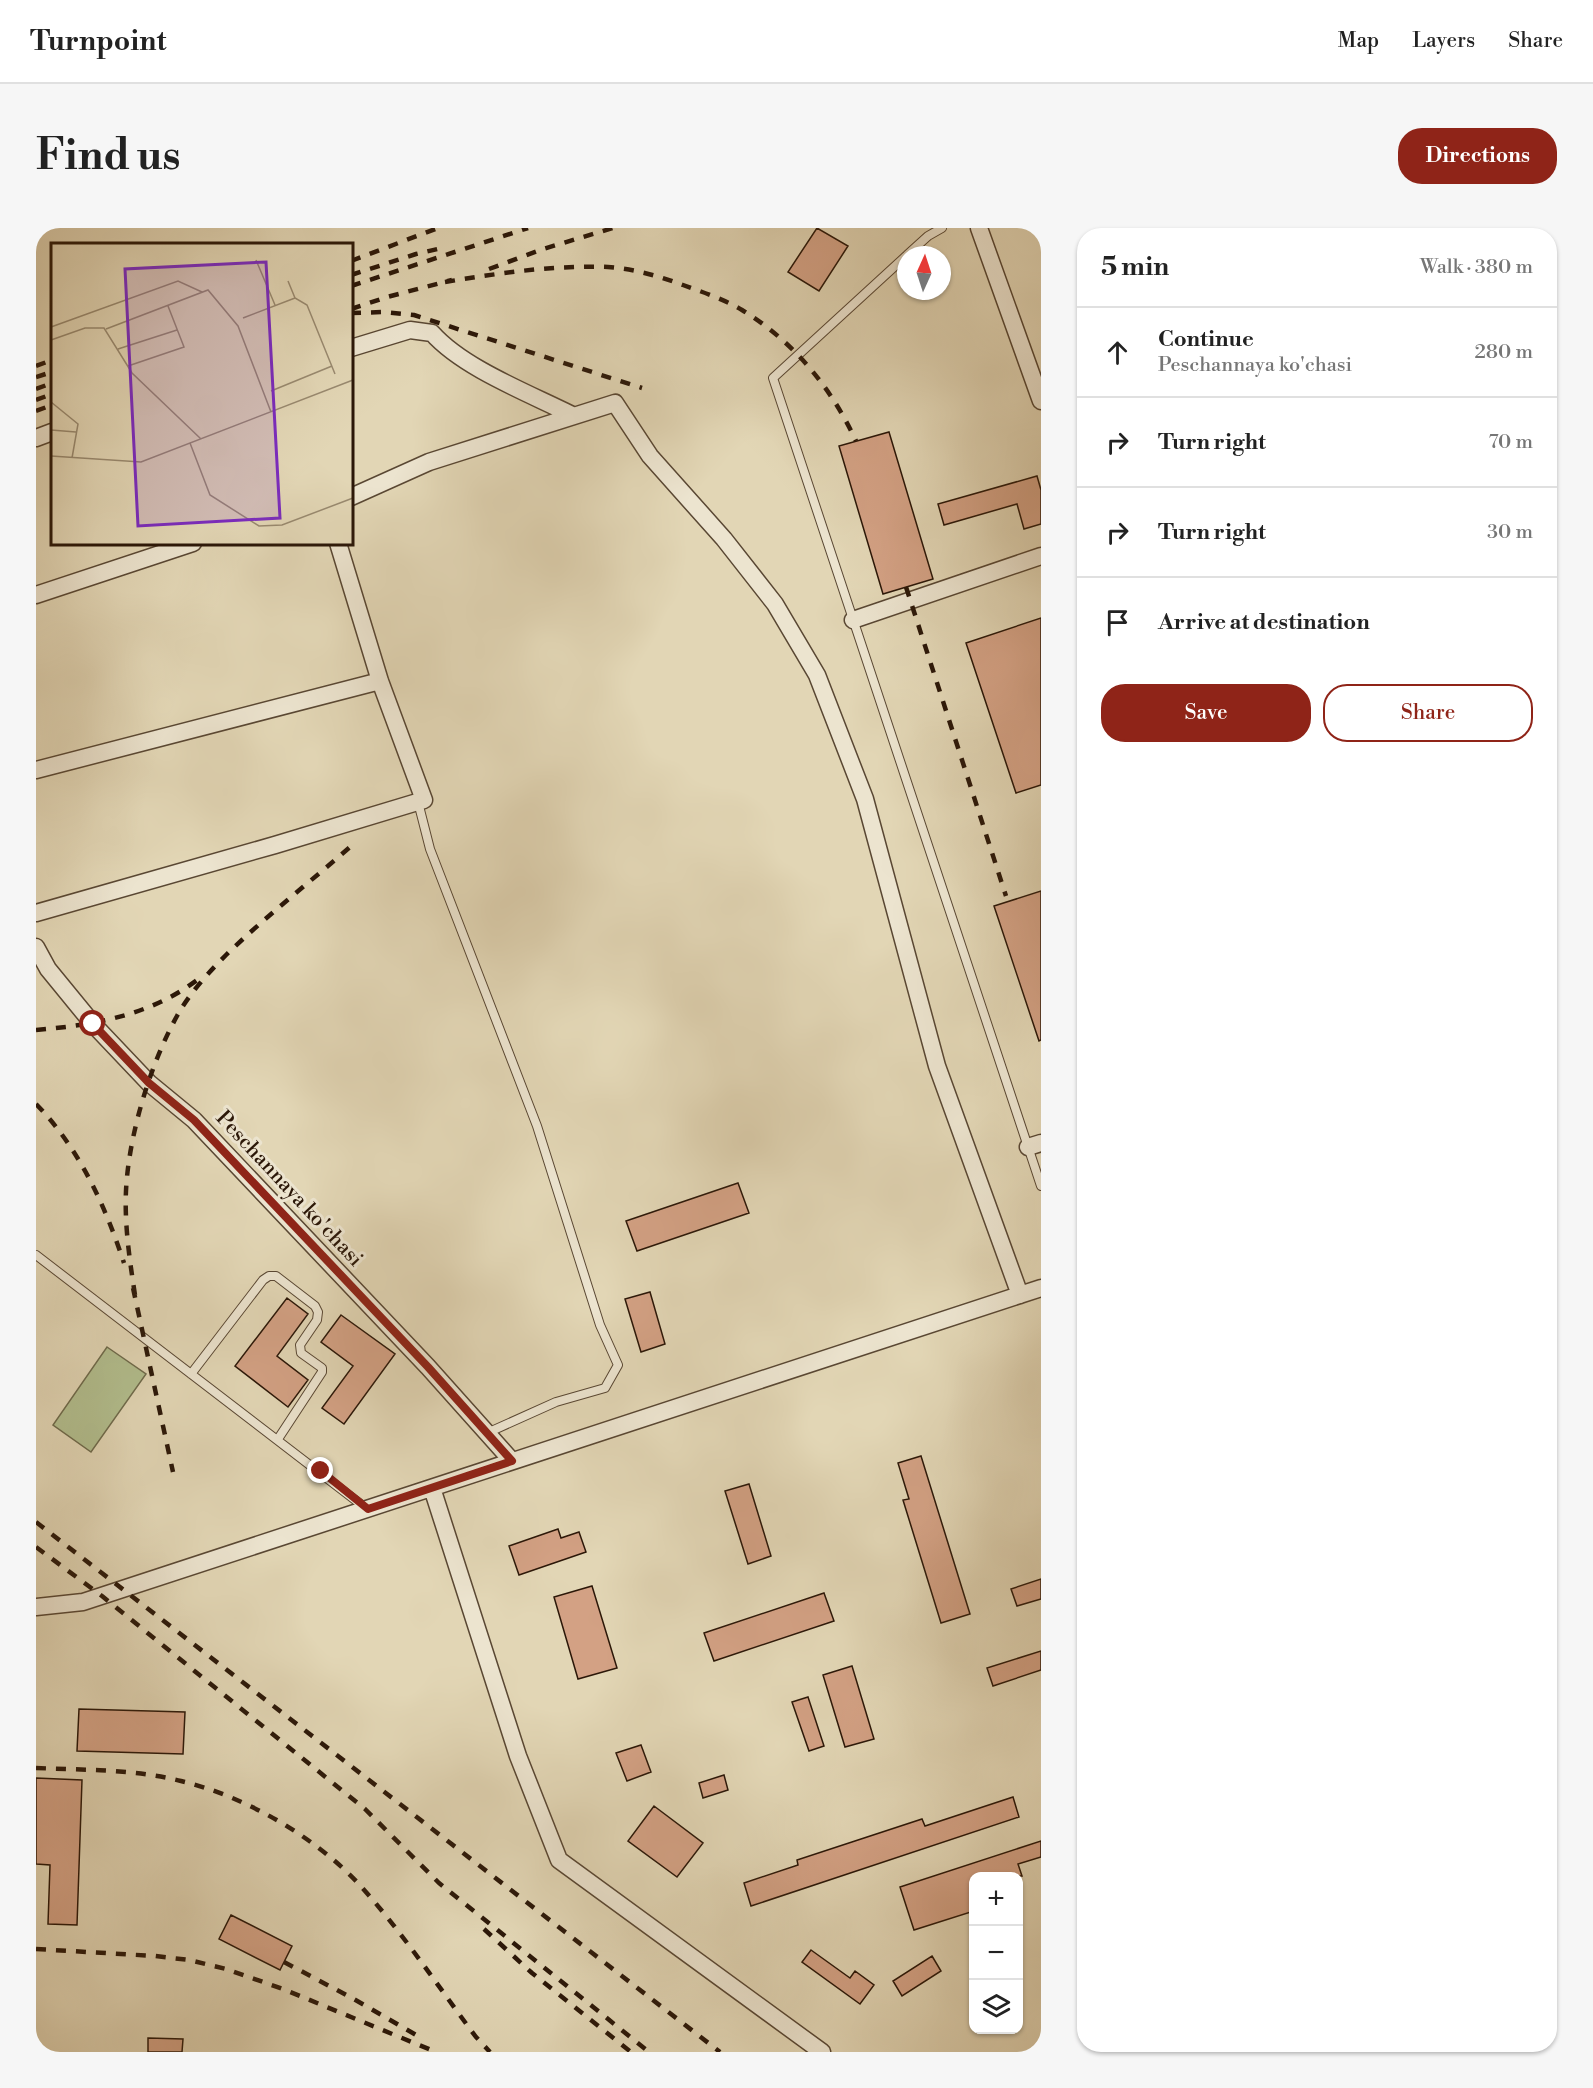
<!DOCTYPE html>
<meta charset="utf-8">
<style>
body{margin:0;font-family:"Libre Bodoni",serif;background:#f6f6f6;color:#222}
.controls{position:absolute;right:18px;bottom:18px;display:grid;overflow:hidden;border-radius:12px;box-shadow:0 2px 4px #0004}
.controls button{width:54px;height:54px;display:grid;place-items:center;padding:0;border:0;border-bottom:2px solid #e0e0e0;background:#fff;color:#222;font:30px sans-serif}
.compass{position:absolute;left:861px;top:18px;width:54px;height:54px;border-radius:50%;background:#fff;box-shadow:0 2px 4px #0004;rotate:3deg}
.stop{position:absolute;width:18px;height:18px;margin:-14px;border:4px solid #8f2418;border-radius:50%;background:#fff}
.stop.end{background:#8f2418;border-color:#fff;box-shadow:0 2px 6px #0008}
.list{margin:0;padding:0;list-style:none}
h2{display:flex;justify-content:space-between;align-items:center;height:78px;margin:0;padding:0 24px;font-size:26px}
h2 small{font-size:20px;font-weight:400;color:#767676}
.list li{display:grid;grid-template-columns:39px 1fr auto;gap:18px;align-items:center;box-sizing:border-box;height:90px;padding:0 24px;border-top:2px solid #e0e0e0}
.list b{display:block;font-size:22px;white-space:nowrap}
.list p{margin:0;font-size:20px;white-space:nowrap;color:#767676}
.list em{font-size:20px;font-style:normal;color:#767676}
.actions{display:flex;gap:12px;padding:18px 24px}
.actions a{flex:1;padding:14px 0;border:2px solid #8f2418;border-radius:24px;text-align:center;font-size:21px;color:#8f2418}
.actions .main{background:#8f2418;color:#fff}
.icon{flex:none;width:33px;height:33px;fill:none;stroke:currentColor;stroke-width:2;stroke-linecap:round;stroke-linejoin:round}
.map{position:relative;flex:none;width:1005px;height:1824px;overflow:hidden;border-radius:24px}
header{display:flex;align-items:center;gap:36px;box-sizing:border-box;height:84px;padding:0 30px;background:#fff;border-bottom:2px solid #e0e0e0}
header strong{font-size:28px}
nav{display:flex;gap:33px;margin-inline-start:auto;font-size:21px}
.intro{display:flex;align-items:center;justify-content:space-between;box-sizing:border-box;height:144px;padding:0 36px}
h1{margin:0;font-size:42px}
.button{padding:15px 27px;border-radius:24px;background:#8f2418;color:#fff;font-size:21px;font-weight:700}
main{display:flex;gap:36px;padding:0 36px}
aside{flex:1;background:#fff;border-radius:24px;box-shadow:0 2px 4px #0004}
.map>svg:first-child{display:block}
.park{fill:#b2be8e;stroke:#6e6a4b;stroke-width:1.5}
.building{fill:#d3a184;stroke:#2b1708;stroke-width:1.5}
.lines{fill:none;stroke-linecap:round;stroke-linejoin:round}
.lane-casing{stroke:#594733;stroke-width:10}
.street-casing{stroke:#594733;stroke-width:19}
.lane{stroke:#ece4cf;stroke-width:8}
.street{stroke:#ece4cf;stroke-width:16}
.rail{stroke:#2b1708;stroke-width:4.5;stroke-dasharray:10 10;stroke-linecap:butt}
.route{stroke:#8f2418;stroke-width:8}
.labels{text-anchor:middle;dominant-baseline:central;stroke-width:6;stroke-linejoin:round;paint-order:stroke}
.street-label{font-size:21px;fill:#2b1708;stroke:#ece4cf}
.inset-road{fill:none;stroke:#998a70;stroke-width:1.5}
.view{fill:#7b2cbf;fill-opacity:0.15;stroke:#7b2cbf;stroke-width:3}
.inset-edge{fill:none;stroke:#2b1708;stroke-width:3}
</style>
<header>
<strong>Turnpoint</strong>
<nav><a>Map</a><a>Layers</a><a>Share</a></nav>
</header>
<div class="intro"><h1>Find us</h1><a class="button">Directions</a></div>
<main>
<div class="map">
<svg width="1005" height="1824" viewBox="0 0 1005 1824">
<rect width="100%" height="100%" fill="#e2d6b5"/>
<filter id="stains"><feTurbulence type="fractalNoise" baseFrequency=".00333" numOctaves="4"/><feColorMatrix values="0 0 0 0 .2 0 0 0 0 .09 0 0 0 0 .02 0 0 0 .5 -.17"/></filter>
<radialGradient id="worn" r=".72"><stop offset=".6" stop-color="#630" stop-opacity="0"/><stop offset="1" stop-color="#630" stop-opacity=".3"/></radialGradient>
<path class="park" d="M 71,1119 L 110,1146 L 55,1224 L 17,1197 Z"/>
<path class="building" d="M 781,0 L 812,18 L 783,63 L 752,44 Z
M 853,204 L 897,351 L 847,366 L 803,218 Z
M 1001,248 L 1005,262 L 1005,296 L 988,301 L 981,276 L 908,297 L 902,276 Z
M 1005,390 L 1005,557 L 980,565 L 930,415 Z
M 1005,663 L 1005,812 L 1003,813 L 958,678 Z
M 702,955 L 713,985 L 601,1023 L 590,993 Z
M 614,1064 L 629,1116 L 605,1124 L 589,1071 Z
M 251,1070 L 272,1086 L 241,1128 L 272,1152 L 252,1179 L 199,1138 Z
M 305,1087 L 359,1126 L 308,1196 L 286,1180 L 317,1138 L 285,1114 Z
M 885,1228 L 934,1386 L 905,1395 L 867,1272 L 873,1271 L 862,1235 Z
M 713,1256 L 735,1328 L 712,1336 L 689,1263 Z
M 522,1301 L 525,1310 L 543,1304 L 550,1324 L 483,1347 L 473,1318 Z
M 1005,1351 L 1005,1371 L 981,1378 L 975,1361 Z
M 556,1358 L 581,1440 L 542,1451 L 518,1369 Z
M 788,1365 L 798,1393 L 678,1433 L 668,1405 Z
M 1005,1423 L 1005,1442 L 957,1458 L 951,1440 Z
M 816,1438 L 838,1511 L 809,1519 L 787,1447 Z
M 772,1469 L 788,1518 L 773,1523 L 756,1474 Z
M 43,1481 L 149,1484 L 147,1526 L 41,1523 Z
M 605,1517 L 615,1544 L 591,1553 L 580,1525 Z
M 688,1547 L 692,1562 L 667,1570 L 663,1555 Z
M 0,1550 L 46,1552 L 41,1697 L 12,1696 L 14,1637 L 0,1636 Z
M 977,1569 L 983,1589 L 715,1678 L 708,1655 L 762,1637 L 761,1632 L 886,1591 L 889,1598 Z
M 618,1578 L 667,1615 L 641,1649 L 592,1613 Z
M 1005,1613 L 1005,1629 L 982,1636 L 986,1648 L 938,1648 L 938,1683 L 878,1702 L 864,1659 Z
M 195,1687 L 256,1718 L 244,1742 L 183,1711 Z
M 775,1722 L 814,1750 L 819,1743 L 838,1757 L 824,1776 L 766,1734 Z
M 896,1728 L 905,1743 L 866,1768 L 857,1753 Z
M 112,1810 L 147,1811 L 146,1824 L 112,1824 Z"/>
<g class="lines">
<g class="lane-casing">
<path id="lane" d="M 871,27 L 892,8 L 906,0
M 870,28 L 737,150 L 1005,958
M 382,574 L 394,621 L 501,898 L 564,1097 L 582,1137 L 569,1160 L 520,1174 L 451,1205
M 0,1027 L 331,1281
M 155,1146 L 227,1052 L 233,1048 L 240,1048 L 279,1078 L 282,1084 L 281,1092 L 264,1117 L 265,1125 L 286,1140 L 286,1144 L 242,1211"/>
</g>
<g class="street-casing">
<path id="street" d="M 943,0 L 1005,173
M 315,120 L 374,102 L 396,105 C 428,141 495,166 538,188
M 0,210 L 16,204
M 315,269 L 393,234 L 579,175 L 614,228 L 688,311 L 739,376 L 781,447 L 829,571 L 901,838 L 984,1067
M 0,367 L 157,315
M 817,392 L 1005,328
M 0,542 L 344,453
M 0,685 L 239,617 L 388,572 L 344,453 L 302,315
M 0,719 L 12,741 L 57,796 L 113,855 L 158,892 L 392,1139 L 476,1233
M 992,919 L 1005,915
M 396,1260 L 482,1528 L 523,1632 L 786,1824
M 0,1379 L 47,1374 L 1005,1060"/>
</g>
<use href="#lane" class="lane"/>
<use href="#street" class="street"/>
<path class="rail" d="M 315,33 L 402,0
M 453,41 L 507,21 L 577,0
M 315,47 L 380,26 L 410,19
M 409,54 C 464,45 517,37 572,39 C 598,41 623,48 647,57 C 666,64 688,71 706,82 C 757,113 795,159 820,213
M 315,58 L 492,0
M 315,81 L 351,69 L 416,52
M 315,85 L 348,84 L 378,87 L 606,160
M 0,138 L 16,132
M 0,149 L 16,144
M 0,161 L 16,155
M 0,172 L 16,166
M 0,183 L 16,177
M 870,359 L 970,668
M 0,802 C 59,797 117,787 165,749
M 0,876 C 43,920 69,977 88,1035
M 97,1060 L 137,1244
M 99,1067 C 93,1028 87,988 91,949 C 96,897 116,833 141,788 C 153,766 173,744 190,727 C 229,689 273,655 314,619
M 0,1294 L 684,1824
M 0,1319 L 66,1368 L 329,1581 L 403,1655 L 613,1824
M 0,1540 C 48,1542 98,1541 145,1553 C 208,1568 276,1607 321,1654 C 365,1702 401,1757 440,1809 L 454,1824
M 448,1701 L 496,1745 L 595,1824
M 0,1721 L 119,1728 L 153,1732 L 190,1741 L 247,1761 L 400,1824
M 248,1734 L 316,1770 L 387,1811"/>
</g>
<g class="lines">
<path class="route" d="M 57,796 L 113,855 L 158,892 L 392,1139 L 476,1233 L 332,1281 L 285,1243"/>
</g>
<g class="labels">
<g class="street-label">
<text transform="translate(253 961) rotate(47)">Peschannaya ko'chasi</text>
</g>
</g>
<g transform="translate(15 15)">
<rect width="302" height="302" fill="#e2d6b5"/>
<path class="inset-road" d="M 205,17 L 224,62M 237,38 L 244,55 L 256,62 L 284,131M 192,75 L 244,55M 0,84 L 127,38 L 151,49M 55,86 L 157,47 L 187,83 L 220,169M 0,97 L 34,85 L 53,85 L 81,130 L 150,196M 67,106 L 126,87M 77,123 L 133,104 L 117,63M 220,148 L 281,123M 0,159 L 27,181 L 21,215M 0,187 L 25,189M 139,200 L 159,252 L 208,283 L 231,282 L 302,255M 0,213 L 90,219 L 302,137"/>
<path class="view" d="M 215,19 L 229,275 L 87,283 L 74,26 Z"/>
<rect width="302" height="302" class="inset-edge"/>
</g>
<rect width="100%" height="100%" filter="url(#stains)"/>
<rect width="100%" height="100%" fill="url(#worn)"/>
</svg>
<div class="controls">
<button>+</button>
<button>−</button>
<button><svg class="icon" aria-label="layers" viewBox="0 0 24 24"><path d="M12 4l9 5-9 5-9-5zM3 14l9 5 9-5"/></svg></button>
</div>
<svg class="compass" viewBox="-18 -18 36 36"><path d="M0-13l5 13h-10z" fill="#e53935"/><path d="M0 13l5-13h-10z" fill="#767676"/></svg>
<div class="stop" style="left:57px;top:796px"></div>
<div class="stop end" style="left:285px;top:1243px"></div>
</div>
<aside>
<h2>5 min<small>Walk · 380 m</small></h2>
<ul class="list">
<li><svg class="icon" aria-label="ahead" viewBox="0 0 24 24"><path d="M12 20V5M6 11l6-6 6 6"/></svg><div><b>Continue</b><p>Peschannaya ko'chasi</p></div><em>280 m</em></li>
<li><svg class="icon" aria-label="right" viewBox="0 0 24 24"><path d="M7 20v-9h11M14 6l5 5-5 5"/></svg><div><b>Turn right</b></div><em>70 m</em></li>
<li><svg class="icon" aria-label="right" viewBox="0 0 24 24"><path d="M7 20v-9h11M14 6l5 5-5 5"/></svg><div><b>Turn right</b></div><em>30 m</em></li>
<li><svg class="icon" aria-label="arrive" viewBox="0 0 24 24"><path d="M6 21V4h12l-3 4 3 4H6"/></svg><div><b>Arrive at destination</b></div></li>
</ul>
<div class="actions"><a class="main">Save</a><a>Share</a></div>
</aside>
</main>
